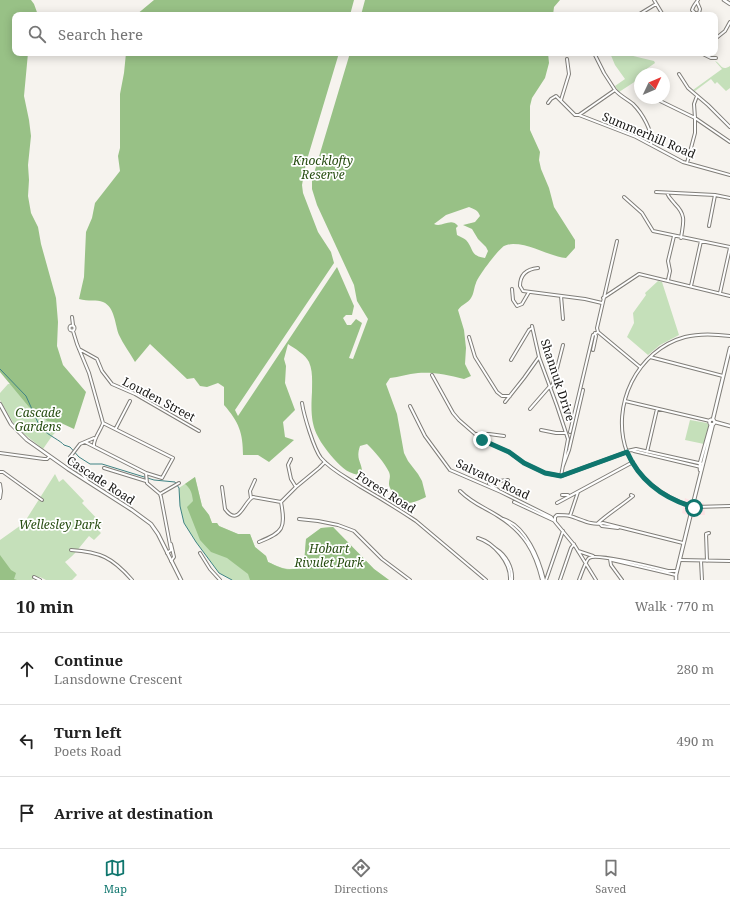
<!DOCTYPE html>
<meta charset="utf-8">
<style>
body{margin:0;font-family:"Noto Serif",serif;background:#f6f6f6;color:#222}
.compass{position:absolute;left:634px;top:68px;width:36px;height:36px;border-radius:50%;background:#fff;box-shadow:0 2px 10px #0003;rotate:46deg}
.stop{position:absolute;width:12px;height:12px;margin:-9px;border:3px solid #0f766e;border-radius:50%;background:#fff}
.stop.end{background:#0f766e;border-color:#fff;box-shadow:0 1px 4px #0008}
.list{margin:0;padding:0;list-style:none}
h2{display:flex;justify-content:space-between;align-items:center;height:52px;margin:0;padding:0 16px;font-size:17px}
h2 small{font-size:13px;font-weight:400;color:#767676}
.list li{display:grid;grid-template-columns:26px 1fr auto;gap:12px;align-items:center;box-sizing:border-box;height:72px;padding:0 16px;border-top:1px solid #e0e0e0}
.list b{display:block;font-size:15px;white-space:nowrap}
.list p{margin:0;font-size:13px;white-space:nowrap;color:#767676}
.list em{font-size:13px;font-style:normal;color:#767676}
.icon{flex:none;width:22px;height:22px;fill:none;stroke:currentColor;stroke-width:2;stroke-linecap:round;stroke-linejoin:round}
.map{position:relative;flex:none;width:730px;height:580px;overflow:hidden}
.search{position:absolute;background:#fff;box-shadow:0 2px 10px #0003;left:12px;right:12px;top:12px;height:44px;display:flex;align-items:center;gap:10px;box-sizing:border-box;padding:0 14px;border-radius:8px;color:#767676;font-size:15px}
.sheet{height:268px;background:#fff}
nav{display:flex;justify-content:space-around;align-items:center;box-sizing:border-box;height:56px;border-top:1px solid #e0e0e0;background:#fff;font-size:11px;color:#767676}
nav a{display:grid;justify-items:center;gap:2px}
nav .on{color:#0f766e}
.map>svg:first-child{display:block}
.commercial{fill:#fde2e4}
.green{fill:#c5e0ba}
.forest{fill:#98c186;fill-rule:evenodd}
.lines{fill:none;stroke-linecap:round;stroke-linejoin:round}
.stream{stroke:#3f8384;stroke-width:1}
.minor-casing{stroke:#807e79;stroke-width:4}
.tertiary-casing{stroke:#807e79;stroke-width:4.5}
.minor{stroke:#fff;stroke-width:2}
.tertiary{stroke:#fff;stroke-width:2.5}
.route{stroke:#0f766e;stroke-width:5}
.labels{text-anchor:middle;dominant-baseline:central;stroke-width:3.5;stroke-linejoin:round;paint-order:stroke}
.street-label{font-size:12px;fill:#171614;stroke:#fff}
.park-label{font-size:12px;font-style:italic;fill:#264c10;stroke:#fff}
</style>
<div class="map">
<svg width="730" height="580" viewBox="0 0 730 580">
<rect width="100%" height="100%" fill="#f6f3ee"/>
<path class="commercial" d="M 685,498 L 696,503 L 704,503 L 705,515 L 698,515 L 692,519 L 687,515 L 682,513 Z"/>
<path class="green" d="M 610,53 L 627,53 L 629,55 L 654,61 L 655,63 L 638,75 L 639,79 L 619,92 L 615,86 L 625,79 L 615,65 Z
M 715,61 C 721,63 721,72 730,66 L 730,88 L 726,91 L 717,82 L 715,84 L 711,79 L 695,91 L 693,90 L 722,69 Z
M 658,281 L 662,282 L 679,335 L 660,345 L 648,355 L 627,337 L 634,323 L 633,313 L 646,295 L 645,293 Z
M 8,384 L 12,384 L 67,420 L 52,436 L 43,449 L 23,433 L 14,424 L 0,400 L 0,393 Z
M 690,420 L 707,423 L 709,425 L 704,444 L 685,440 Z
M 55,474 L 59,482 L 63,479 L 84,501 L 82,503 L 102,524 L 97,529 L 101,533 L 94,540 L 89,536 C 80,546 76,554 65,562 L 77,575 L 72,580 L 46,580 L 40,577 L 31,580 L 0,580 L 0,540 L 24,523 Z
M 195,477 L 202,506 L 209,515 L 212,523 L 217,523 L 219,526 L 238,534 L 250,534 L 255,547 L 266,556 L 268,562 C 281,568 291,573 304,564 L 306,539 L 321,528 L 333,527 L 374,569 L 389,580 L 232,580 L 219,573 L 196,542 L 184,523 L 180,506 L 179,488 Z"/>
<path class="forest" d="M 0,0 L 31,0 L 34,4 L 38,15 L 15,15 L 15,53 L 28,53 L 24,96 L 29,120 L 31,136 L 28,165 L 29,180 L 28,196 L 31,213 L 38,227 L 41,244 L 56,298 L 58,322 L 57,346 L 63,365 L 86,392 L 74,429 L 61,423 L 47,421 L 40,413 L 29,407 L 0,372 Z
M 154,0 L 354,0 L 350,15 L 136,15 Z
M 365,0 L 560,0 L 554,7 L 553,15 L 361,15 Z
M 126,53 L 339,53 L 306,163 L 302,185 L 303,193 L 318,232 L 331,252 L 334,263 L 235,410 L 238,416 L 337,267 L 354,306 L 352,315 L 346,315 L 343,318 L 347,325 L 351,325 L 356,319 L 362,323 L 349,358 L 353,359 L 368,319 L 357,301 L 354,285 L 317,205 L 312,189 L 312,180 L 350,53 L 548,53 L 549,63 L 545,78 L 532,98 L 530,106 L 530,130 L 540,152 L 539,160 L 541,169 L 549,188 L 554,207 L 575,240 L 575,248 L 566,258 C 548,256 532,244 513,244 C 510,244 506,245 504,246 C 498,250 478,276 476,283 C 474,287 474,294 471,298 C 468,303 462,304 458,310 L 464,330 L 466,348 L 465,364 L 471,376 L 464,379 C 448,375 434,372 418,373 C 408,374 399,377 390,378 L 386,384 L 397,414 L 404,453 L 408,461 L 418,474 L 422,481 L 426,497 C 413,503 406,507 395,495 C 393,492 389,488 389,484 C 389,479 391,477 389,472 C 384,462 375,452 367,444 L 360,446 C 355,461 363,462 362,475 C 350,475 342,468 334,459 C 313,434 310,424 312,392 C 312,382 313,371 309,362 C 306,355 294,348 288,344 L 284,359 L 286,366 L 285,383 L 295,410 L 283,422 L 285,437 L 294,440 L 269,462 L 258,455 L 243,455 C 243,433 239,422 224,405 L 224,387 L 218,383 L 207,387 L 200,386 L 194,378 L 187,379 L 150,344 L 135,362 C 130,353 123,344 119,335 C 115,325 115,307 103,302 C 97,299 88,302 79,299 L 84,277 L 86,232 L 92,218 L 95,203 L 120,171 L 118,156 L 120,148 L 120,94 L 124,73 ZM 469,207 C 474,209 478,210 480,216 L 475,222 L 463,225 L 472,229 L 478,239 L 486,247 L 488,251 L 485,258 C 470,256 474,249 466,240 C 464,238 460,237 457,235 L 456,228 L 458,226 C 451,217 442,228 434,224 L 446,215 Z
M 195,477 L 202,506 L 209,515 L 212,523 L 217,523 L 219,526 L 238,534 L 250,534 L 255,547 L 266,556 L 268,562 C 281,568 291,574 304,564 L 306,539 L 321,528 L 333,527 L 374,569 L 389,580 L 250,580 L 248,574 L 227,558 L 211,552 L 200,540 L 187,507 L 193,501 C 192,493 191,489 185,484 Z
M 0,555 L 11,570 L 16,573 L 14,579 L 17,580 L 0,580 Z"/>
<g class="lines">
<path class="stream" d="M 0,369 L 26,396 L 40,427
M 42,429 C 48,435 61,441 64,445 L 70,447 L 79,457 L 90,464 L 102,464 L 154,480 L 175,482 L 179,488 L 180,506 L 184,523 L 196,542 L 219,573 L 232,580"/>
<g class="minor-casing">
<path id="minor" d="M 654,0 L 663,15
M 697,2 L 700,9 L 699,13 L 696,14 L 692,10 C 693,6 696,3 698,0
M 638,15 L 656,4
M 715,39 L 725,31 L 730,22
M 594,53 L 604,73 L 615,90
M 701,53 L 711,58 L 716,58
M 679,74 L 688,88 L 708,105 L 730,127
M 639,83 L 640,84
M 654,98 L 695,118 L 730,142
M 561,100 L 569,74 L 567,59
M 548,103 L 551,99 L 556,96 L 575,115 L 579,115 L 636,137 L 683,162 L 730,175
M 579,115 L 615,90 C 620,96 627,99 633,104 C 642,113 653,131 651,144
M 687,163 L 695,133 L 695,118 L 694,104 L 697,96
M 656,192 L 715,195 L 730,198
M 667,193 C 669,198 672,200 675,204 C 687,216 683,223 681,238
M 624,197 L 642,213 L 653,231 L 730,247
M 709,226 L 715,195
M 538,268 C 527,269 520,274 520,286 L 523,291 L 585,299 L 602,303
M 668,280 L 670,271 L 668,261 L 674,236
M 691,286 L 701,241
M 512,289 L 513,300 L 517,306 L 522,304 L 529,292
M 720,293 L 730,248
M 561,296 L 563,319
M 603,298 L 639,274 L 730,296
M 72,317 L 73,325
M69.5 328a2.5 2.5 0 1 1 5 0a2.5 2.5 0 1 1-5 0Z
M 532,326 L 539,357 L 557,406 L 568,439 L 561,476
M 73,331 L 77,344 L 89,373 L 103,423 C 101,430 93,439 94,446
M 598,332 L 640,367
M 469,337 L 475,357 L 497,392 L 502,396 L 510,396
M 79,349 L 97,359 L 102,371 L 112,384 L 135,394 L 199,431
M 593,350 L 596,336 L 595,333
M 650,357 L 723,376
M 511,360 L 529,330 L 532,328
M 432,375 L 453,413 L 459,420 L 482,440 L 509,452 L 524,463 L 545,473 L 561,476 L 627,452
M 550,388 L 553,384 L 563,345
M 625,401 L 710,421
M 505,402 L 524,378 L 539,357
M 302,403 C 304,416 314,449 321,458 C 332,471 348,478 361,487 C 380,498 398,509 416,521 L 486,580
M 410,406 L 425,436 L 450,470 L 501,492 L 551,517 L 575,546 L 596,580
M 530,409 L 550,386
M 116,428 L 130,401
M 541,430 L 556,433 L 566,433
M 570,432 L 593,335 L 598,332 L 597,328 L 617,241
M 475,434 L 489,434 L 504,436
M 85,442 L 146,473 L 162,478 L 173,458 L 103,423
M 632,450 L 634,451 L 701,467
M 627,451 L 636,449 L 703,464
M 647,452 L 657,409
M 0,453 L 44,459 L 47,459 L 49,457
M 291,459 L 288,465 L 291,479 L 296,487
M 563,466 L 569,450 L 583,390
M 104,468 L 146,481
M 0,472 L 3,472 L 42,500
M 146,473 L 147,483 L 160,494 L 161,497 L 171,550 L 167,553
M 87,481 C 84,472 71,469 70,457 L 80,444 L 94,438
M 0,484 L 1,491 L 0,498
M 222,487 L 225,509 C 239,528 244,501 253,497 L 281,502
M 498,490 L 489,484 L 489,482 L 508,480
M 460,491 C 473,504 484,507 498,516 C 524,532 535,551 542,580
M 160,494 L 179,483
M 562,495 L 568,495
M 251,498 L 250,491 L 255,480
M 514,502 L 555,521
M 557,503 L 633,462
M 690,506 C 664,497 638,479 627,452 C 610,406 637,350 685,337 C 700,333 715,334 730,336
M 695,507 L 730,506
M 570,516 L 578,492
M 299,519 L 318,521 L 338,525 L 354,531 L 382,559 L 410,580
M 503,519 C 526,526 539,559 544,580
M 555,520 L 555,517 L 557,515 C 561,515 566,515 570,516 C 581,519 591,526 603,523 L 683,543
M 598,523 C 609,513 621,506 633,496 L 631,495
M 600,524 L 602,526 L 618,528
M 478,538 C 494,543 511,562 510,580
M 259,542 C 283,532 286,529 281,502 L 296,487 L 319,468 L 325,462
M 171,544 L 174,557 L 171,561
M 496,549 C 506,555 513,568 512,580
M 71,550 C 100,552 112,557 132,580
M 578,551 L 593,556
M 200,553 L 210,569 L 220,580
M 610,559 L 611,565 L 622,580
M 612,560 L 676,575
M 680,560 L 730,561
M 701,561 L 702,580
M 707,561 L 706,534 L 709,533
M 34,577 L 40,580
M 546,580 L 563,531
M 560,580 L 571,548 L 574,544
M 579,580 C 581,575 586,560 589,558 C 596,553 656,568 668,571 L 677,571"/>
</g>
<g class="tertiary-casing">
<path id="tertiary" d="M 724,0 L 730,4
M 0,404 L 11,424 L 27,440 L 68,469 L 132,510 L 151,524 L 158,534 L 181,580
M 713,419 L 730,348
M709.5 422a2.5 2.5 0 1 1 5 0a2.5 2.5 0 1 1-5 0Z
M 715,422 L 730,426
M 700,470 L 700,463 L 711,424
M690 506a2 2 0 1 1 4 0a2 2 0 1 1-4 0Z
M 693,504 L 713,424
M 676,580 L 676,575 L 692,509"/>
</g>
<use href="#minor" class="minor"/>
<use href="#tertiary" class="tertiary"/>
</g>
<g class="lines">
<path class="route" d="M 482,440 L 509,452 L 524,463 L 545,473 L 561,476 L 627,452 C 639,479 662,497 690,506 L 692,509 L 694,508"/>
</g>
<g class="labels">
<g class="street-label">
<text transform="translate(649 135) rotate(23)">Summerhill Road</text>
<text transform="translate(558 380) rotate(72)">Shannuk Drive</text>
<text transform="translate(159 399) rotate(28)">Louden Street</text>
<text transform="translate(493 479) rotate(25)">Salvator Road</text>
<text transform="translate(101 480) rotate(33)">Cascade Road</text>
<text transform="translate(386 492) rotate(32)">Forest Road</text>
</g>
<g class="park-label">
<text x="323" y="160">Knocklofty<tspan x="323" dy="14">Reserve</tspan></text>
<text x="38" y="412">Cascade<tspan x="38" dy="14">Gardens</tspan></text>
<text x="60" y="524">Wellesley Park</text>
<text x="329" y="548">Hobart<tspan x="329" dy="14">Rivulet Park</tspan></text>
</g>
</g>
</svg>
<svg class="compass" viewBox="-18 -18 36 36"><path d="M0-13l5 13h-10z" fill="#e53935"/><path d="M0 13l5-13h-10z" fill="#767676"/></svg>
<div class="stop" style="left:694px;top:508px"></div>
<div class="stop end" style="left:482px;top:440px"></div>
<div class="search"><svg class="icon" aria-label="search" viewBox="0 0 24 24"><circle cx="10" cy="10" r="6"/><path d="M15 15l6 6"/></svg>Search here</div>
</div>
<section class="sheet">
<h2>10 min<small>Walk · 770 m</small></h2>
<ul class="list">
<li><svg class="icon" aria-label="ahead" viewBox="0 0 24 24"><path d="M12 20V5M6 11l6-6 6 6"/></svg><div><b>Continue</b><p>Lansdowne Crescent</p></div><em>280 m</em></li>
<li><svg class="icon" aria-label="left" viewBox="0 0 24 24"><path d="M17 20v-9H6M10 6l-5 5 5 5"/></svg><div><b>Turn left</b><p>Poets Road</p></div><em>490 m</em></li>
<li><svg class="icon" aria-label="arrive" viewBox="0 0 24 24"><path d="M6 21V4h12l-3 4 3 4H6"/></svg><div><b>Arrive at destination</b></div></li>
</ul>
</section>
<nav>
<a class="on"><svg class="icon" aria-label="map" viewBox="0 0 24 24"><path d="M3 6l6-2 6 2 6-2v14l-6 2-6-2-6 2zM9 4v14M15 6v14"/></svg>Map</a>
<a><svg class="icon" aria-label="directions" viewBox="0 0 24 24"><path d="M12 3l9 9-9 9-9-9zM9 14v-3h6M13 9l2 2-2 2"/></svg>Directions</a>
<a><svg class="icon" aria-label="saved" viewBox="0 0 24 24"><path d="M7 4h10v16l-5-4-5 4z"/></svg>Saved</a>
</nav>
